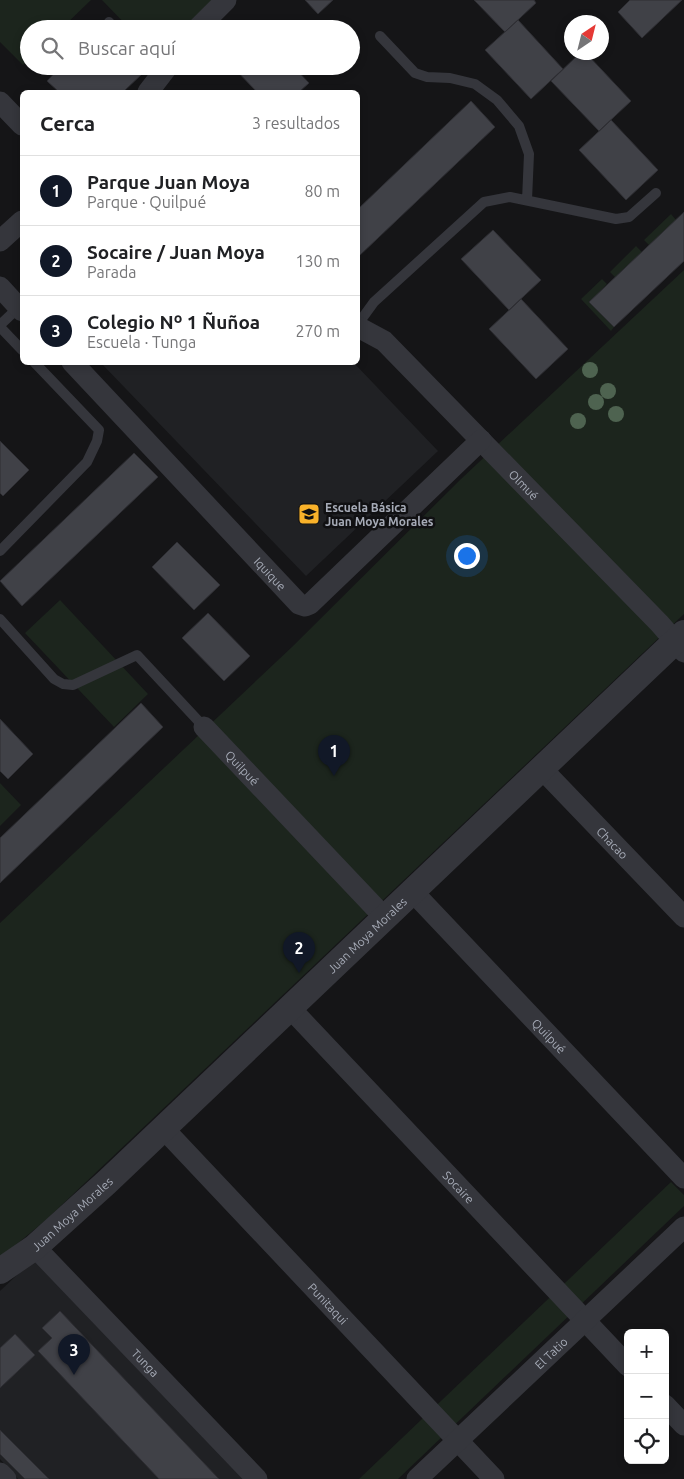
<!DOCTYPE html>
<html lang="es">
<meta charset="utf-8">
<style>
body{margin:0;font-family:Ubuntu,sans-serif;background:#f2f2f2;color:#202124}
.controls{position:absolute;right:15px;bottom:15px;display:grid;overflow:hidden;border-radius:8px;box-shadow:0 2px 8px #0003}
.controls button{width:45px;height:45px;display:grid;place-items:center;padding:0;border:0;border-bottom:1px solid #e0e0e0;background:#fff;color:#202124;font:25px sans-serif}
.compass{position:absolute;left:564px;top:15px;width:45px;height:45px;border-radius:50%;background:#fff;box-shadow:0 2px 8px #0003;rotate:35deg}
.you{position:absolute;left:466px;top:555px;width:18px;height:18px;margin:-12px;border:4px solid #fff;border-radius:50%;background:#1a73e8;box-shadow:0 0 0 8px #1a73e833}
.badge{display:grid;place-items:center;width:32px;height:32px;border-radius:50%;background:#111827;color:#fff;font-size:16px;font-weight:700}
.pin{position:absolute;translate:-50% -41px;filter:drop-shadow(0 1px 2px #0008)}
.pin::after{content:'';position:absolute;top:26px;width:18px;height:15px;background:inherit;clip-path:polygon(0 0,100% 0,50% 100%)}
.list{margin:0;padding:0;list-style:none}
h2{display:flex;justify-content:space-between;align-items:center;height:65px;margin:0;padding:0 20px;font-size:21px}
h2 small{font-size:16px;font-weight:400;color:#757577}
.list li{display:grid;grid-template-columns:32px 1fr auto;gap:15px;align-items:center;box-sizing:border-box;height:70px;padding:0 20px;border-top:1px solid #e0e0e0}
.list b{display:block;font-size:19px;white-space:nowrap}
.list p{margin:0;font-size:16px;white-space:nowrap;color:#757577}
.list em{font-size:16px;font-style:normal;color:#757577}
.icon{flex:none;width:28px;height:28px;fill:none;stroke:currentColor;stroke-width:2;stroke-linecap:round;stroke-linejoin:round}
.map{position:relative;flex:none;width:684px;height:1479px;overflow:hidden}
.search{position:absolute;background:#fff;box-shadow:0 2px 8px #0003;left:20px;top:20px;width:340px;height:55px;display:flex;align-items:center;gap:12px;box-sizing:border-box;padding:0 18px;border-radius:28px;color:#757577;font-size:19px}
.panel{position:absolute;background:#fff;box-shadow:0 2px 8px #0003;left:20px;top:90px;width:340px;height:275px;border-radius:8px}
.map>svg:first-child{display:block}
.built{fill:#202124}
.green{fill:#1c251d}
.building{fill:#404147;stroke:#2e2e33}
.lines{fill:none;stroke-linecap:round;stroke-linejoin:round}
.service{stroke:#35363c;stroke-width:10}
.minor{stroke:#35363c;stroke-width:21}
.tertiary{stroke:#35363c;stroke-width:26}
.tree{fill:#4e6350}
.labels{text-anchor:middle;dominant-baseline:central;stroke-width:5;stroke-linejoin:round;paint-order:stroke}
.street-label{font-size:12px;fill:#a6abb7;stroke:#101012}
.poi-label{font-size:12px;font-weight:bold;fill:#a6abb7;stroke:#101012;text-anchor:start}
</style>
<div class="map">
<svg width="684" height="1479" viewBox="0 0 684 1479">
<rect width="100%" height="100%" fill="#151517"/>
<path class="built" d="M 101,363 L 354,363 L 438,451 L 306,576 Z
M 35,1258 L 248,1479 L 18,1479 L 0,1459 L 0,1291 Z"/>
<path class="green" d="M 0,0 L 91,0 L 61,29 L 29,29 L 29,60 L 23,65 L 0,42 Z
M 102,0 L 220,0 L 192,29 L 130,29 Z
M 671,214 L 676,220 L 649,245 L 644,240 Z
M 636,246 L 642,252 L 615,277 L 610,272 Z
M 684,270 L 684,614 L 47,1219 L 0,1258 L 0,923 L 293,646 L 461,479 Z
M 602,279 L 607,284 L 590,302 L 614,327 L 611,331 L 581,299 Z
M 60,600 L 148,694 L 114,727 L 25,633 Z
M 0,783 L 21,805 L 0,826 Z
M 671,1182 L 684,1195 L 684,1206 L 398,1479 L 359,1479 Z"/>
<path class="building" d="M 305,0 L 333,0 L 318,14 Z
M 474,0 L 534,0 L 536,3 L 505,32 Z
M 630,0 L 682,0 L 642,38 L 618,12 Z
M 88,20 L 97,29 L 79,29 Z
M 518,20 L 563,69 L 531,99 L 485,50 Z
M 581,52 L 585,52 L 631,101 L 599,131 L 551,81 Z
M 61,66 L 134,66 L 142,74 L 123,92 L 59,92 L 47,81 Z
M 232,66 L 293,66 L 309,83 L 299,92 L 257,92 Z
M 471,101 L 495,127 L 358,257 L 358,209 Z
M 611,120 L 658,170 L 626,200 L 579,150 Z
M 684,212 L 684,261 L 614,327 L 589,302 Z
M 493,230 L 541,280 L 509,310 L 461,259 Z
M 521,299 L 568,349 L 536,379 L 489,329 Z
M 0,441 L 29,470 L 3,496 L 0,493 Z
M 134,453 L 158,477 L 22,606 L 0,581 Z
M 177,542 L 220,585 L 194,610 L 152,567 Z
M 208,613 L 250,656 L 224,681 L 182,638 Z
M 141,703 L 163,727 L 0,883 L 0,838 Z
M 0,719 L 33,754 L 8,779 L 0,771 Z
M 60,1311 L 219,1479 L 159,1479 L 38,1351 L 52,1338 L 42,1328 Z
M 15,1334 L 35,1355 L 0,1388 L 0,1348 Z
M 0,1430 L 49,1479 L 25,1479 L 0,1454 Z"/>
<g class="lines">
<path class="service" d="M 109,22 L 115,29
M 380,36 L 415,73 L 427,77 L 450,78 L 475,84 L 497,100 L 519,126 L 529,154 L 527,200
M 358,324 L 374,302 L 484,202 L 510,197 L 616,219 L 629,217 L 656,193
M 0,325 L 19,307
M 0,327 L 22,350
M 0,551 L 87,462 L 97,441 L 99,430 L 34,362
M 0,619 L 54,679 L 63,684 L 73,685 L 137,655 L 204,727"/>
<g class="minor">
<path d="M 197,29 L 226,0"/>
<path d="M 148,92 L 168,66"/>
<path d="M 0,102 L 22,125"/>
<path d="M 0,241 L 22,221"/>
<path d="M 0,287 L 22,311"/>
<path id="s1" d="M 358,327 L 384,341 L 660,624 L 684,652"/>
<path id="s2" d="M 72,362 L 299,604 L 305,606 L 310,604 L 481,440"/>
<path id="s3" d="M 204,727 L 385,918"/>
<path id="s4" d="M 542,769 L 684,917"/>
<path id="s5" d="M 413,892 L 684,1178"/>
<path id="s6" d="M 290,1008 L 628,1366"/>
<path id="s7" d="M 163,1128 L 494,1479"/>
<path id="s8" d="M 35,1247 L 257,1479"/>
<path d="M 665,1405 L 684,1425"/>
<path d="M 0,1473 L 6,1479"/>
<path id="s9" d="M 417,1479 L 684,1227"/>
</g>
<path class="tertiary" id="s10" d="M 0,1271 L 35,1247 L 107,1182 L 684,633"/>
</g>
<g class="tree">
<circle cx="590" cy="370" r="8"/>
<circle cx="608" cy="391" r="8"/>
<circle cx="596" cy="402" r="8"/>
<circle cx="616" cy="414" r="8"/>
<circle cx="578" cy="421" r="8"/>
</g>
<defs>
<g id="school-square" transform="scale(1.125)"><rect x="-9" y="-9" width="18" height="18" rx="4" fill="#f9b22a" stroke="#101012"/><path d="M0-5L7-2L0 1L-7-2ZM-4 1L0 2.5L4 1V4Q0 6-4 4Z" fill="#111"/></g>
</defs>
<g fill-rule="evenodd">
<use href="#school-square" x="309" y="514"/>
</g>
<g class="labels">
<g class="street-label">
<text stroke="none"><textPath href="#s1" startOffset="230">Olmué</textPath></text>
<text stroke="none"><textPath href="#s2" startOffset="290">Iquique</textPath></text>
<text stroke="none"><textPath href="#s3" startOffset="56">Quilpué</textPath></text>
<text stroke="none"><textPath href="#s4" startOffset="102">Chacao</textPath></text>
<text stroke="none"><textPath href="#s10" startOffset="498">Juan Moya Morales</textPath></text>
<text stroke="none"><textPath href="#s5" startOffset="198">Quilpué</textPath></text>
<text stroke="none"><textPath href="#s6" startOffset="246">Socaire</textPath></text>
<text stroke="none"><textPath href="#s10" startOffset="92">Juan Moya Morales</textPath></text>
<text stroke="none"><textPath href="#s7" startOffset="241">Punitaqui</textPath></text>
<text stroke="none"><textPath href="#s9" startOffset="184">El Tatio</textPath></text>
<text stroke="none"><textPath href="#s8" startOffset="160">Tunga</textPath></text>
</g>
<g class="poi-label">
<text x="325" y="507">Escuela Básica<tspan x="325" dy="14">Juan Moya Morales</tspan></text>
</g>
</g>
</svg>
<div class="controls">
<button>+</button>
<button>−</button>
<button><svg class="icon" aria-label="locate" viewBox="0 0 24 24"><circle cx="12" cy="12" r="6"/><path d="M12 2v4M12 18v4M2 12h4M18 12h4"/></svg></button>
</div>
<svg class="compass" viewBox="-18 -18 36 36"><path d="M0-13l5 13h-10z" fill="#e53935"/><path d="M0 13l5-13h-10z" fill="#757577"/></svg>
<div class="you"></div>
<div class="pin badge" style="left:334px;top:776px">1</div>
<div class="pin badge" style="left:299px;top:973px">2</div>
<div class="pin badge" style="left:74px;top:1375px">3</div>
<div class="search"><svg class="icon" aria-label="search" viewBox="0 0 24 24"><circle cx="10" cy="10" r="6"/><path d="M15 15l6 6"/></svg>Buscar aquí</div>
<section class="panel">
<h2>Cerca<small>3 resultados</small></h2>
<ul class="list">
<li><span class="badge">1</span><div><b>Parque Juan Moya</b><p>Parque · Quilpué</p></div><em>80 m</em></li>
<li><span class="badge">2</span><div><b>Socaire / Juan Moya</b><p>Parada</p></div><em>130 m</em></li>
<li><span class="badge">3</span><div><b>Colegio Nº 1 Ñuñoa</b><p>Escuela · Tunga</p></div><em>270 m</em></li>
</ul>
</section>
</div>
